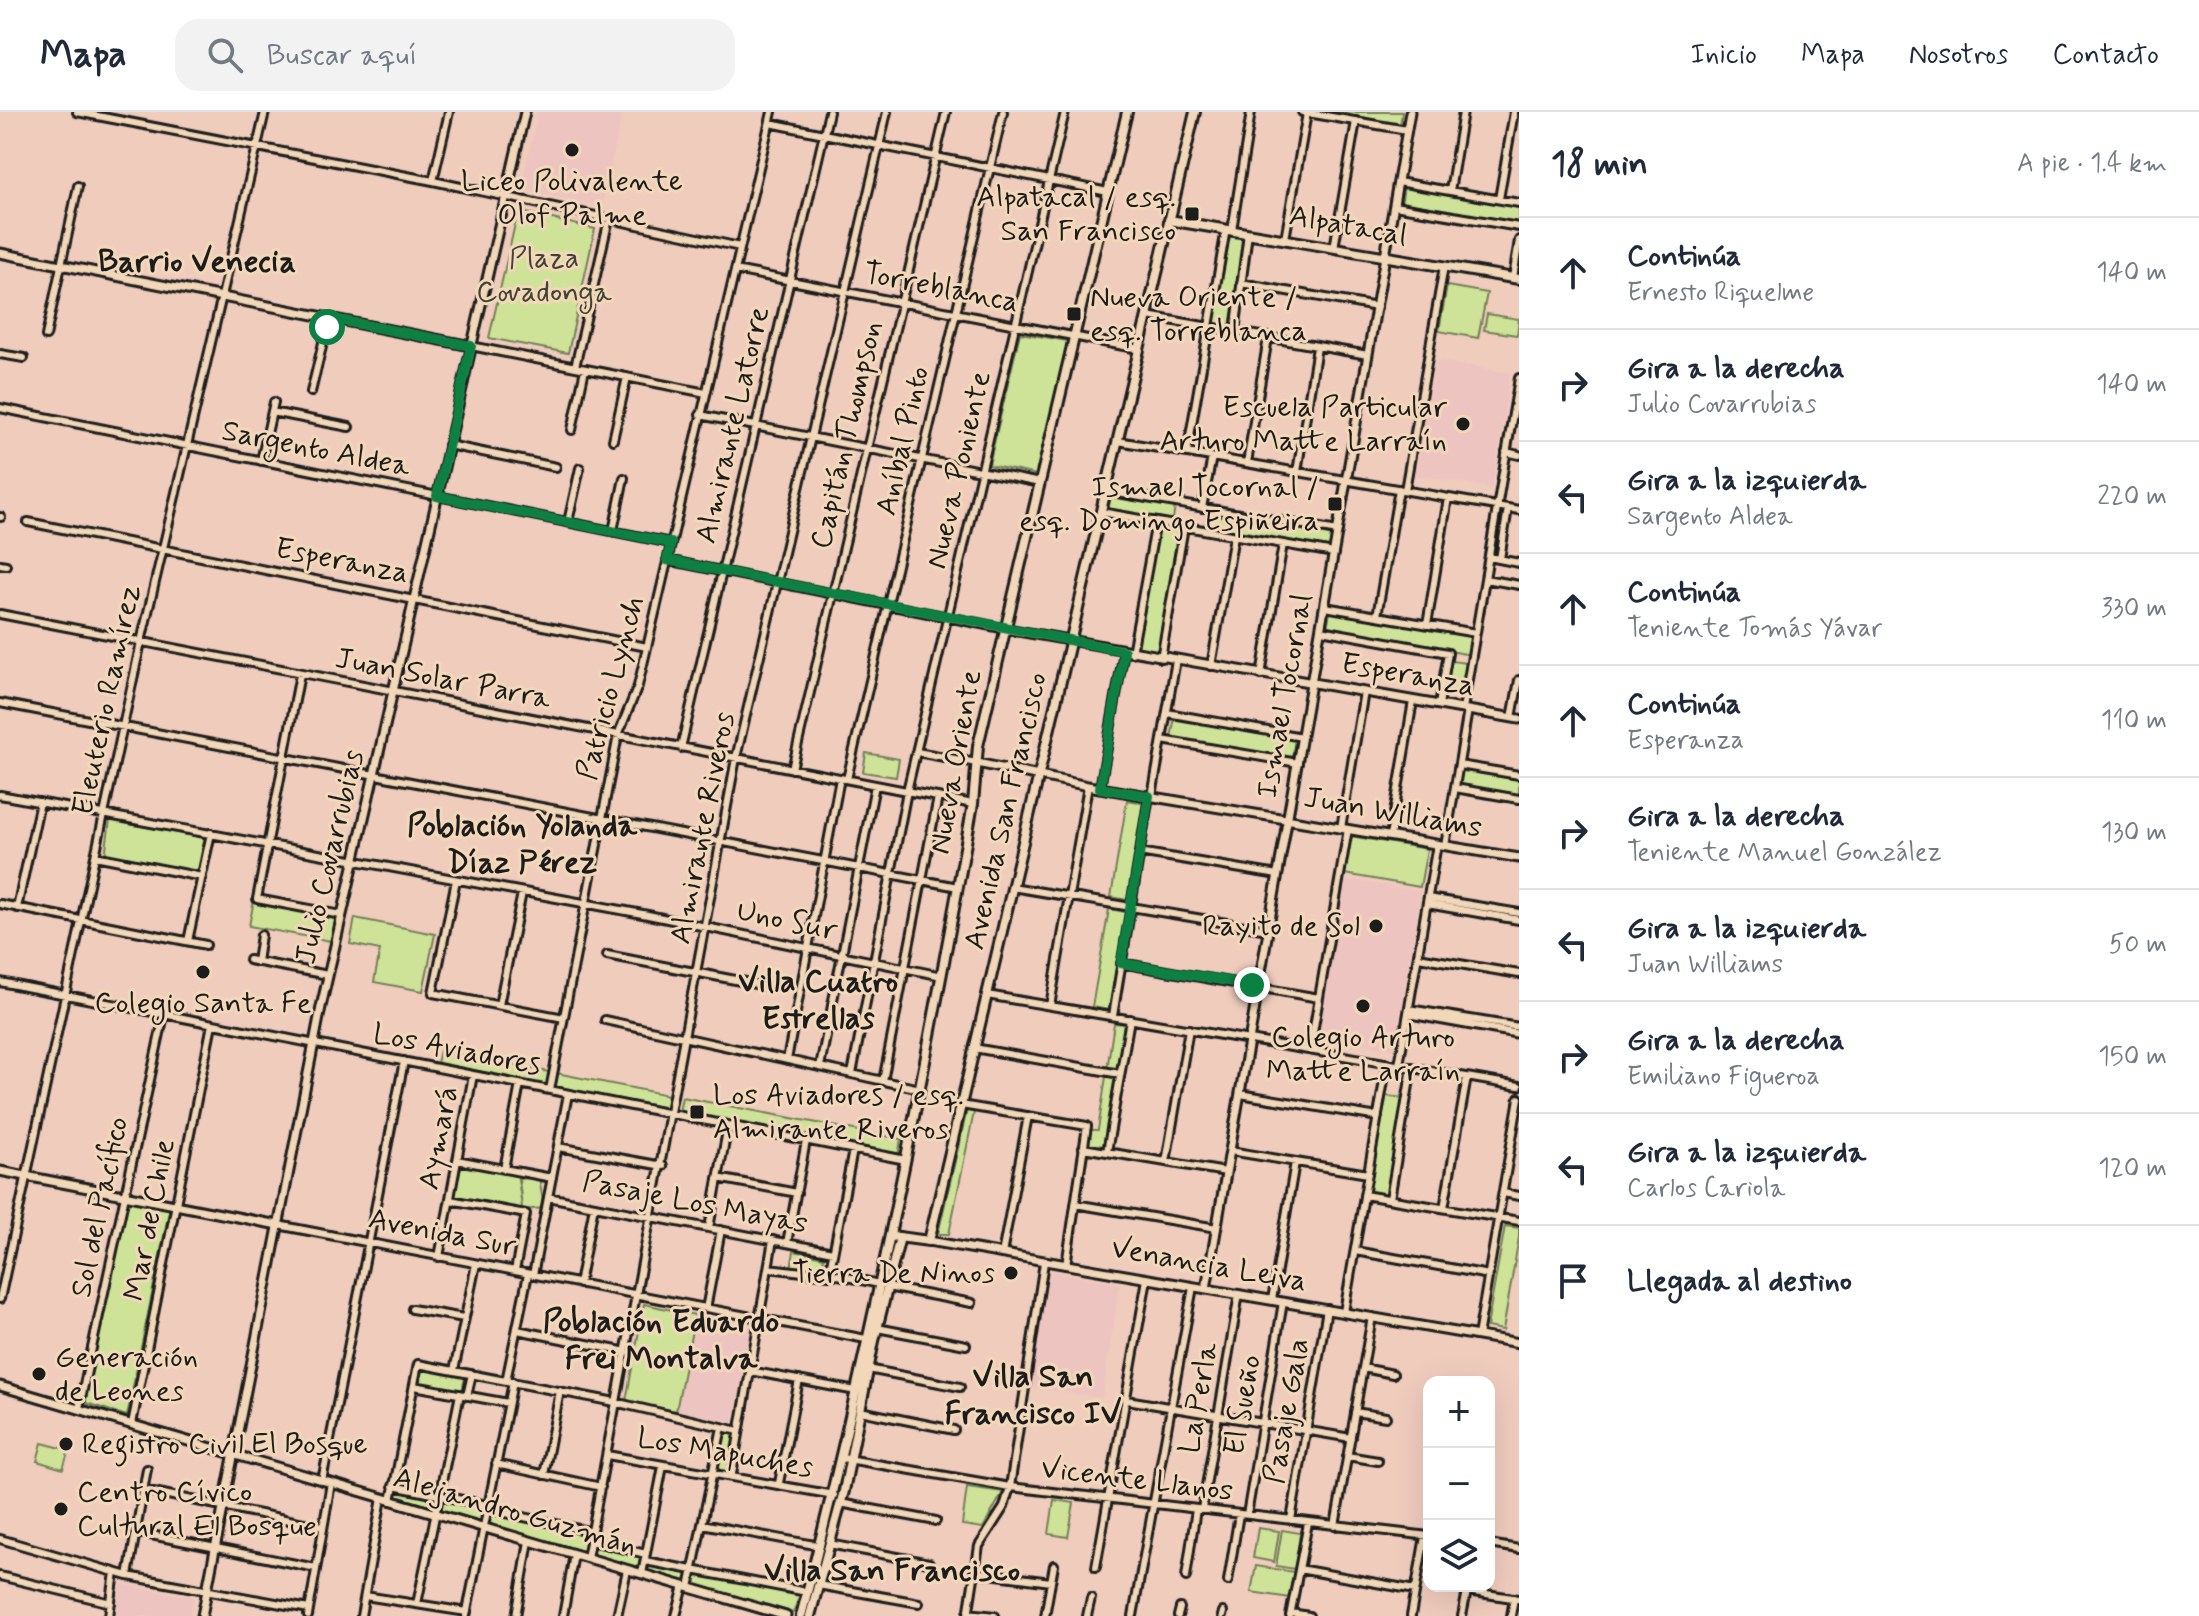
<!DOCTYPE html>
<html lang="es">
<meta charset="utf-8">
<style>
body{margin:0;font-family:Mynerve,sans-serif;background:#f2f2f3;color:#1f2937}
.controls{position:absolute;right:24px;bottom:24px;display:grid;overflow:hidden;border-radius:16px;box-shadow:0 8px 32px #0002}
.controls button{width:72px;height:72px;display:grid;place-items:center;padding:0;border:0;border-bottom:2px solid #e0e1e3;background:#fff;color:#1f2937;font:40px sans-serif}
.stop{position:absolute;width:24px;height:24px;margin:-18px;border:6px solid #0b8043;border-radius:50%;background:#fff}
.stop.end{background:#0b8043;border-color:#fff;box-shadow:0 2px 8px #0008}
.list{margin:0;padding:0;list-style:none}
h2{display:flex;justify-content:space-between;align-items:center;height:104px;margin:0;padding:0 32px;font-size:34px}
h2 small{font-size:26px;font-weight:400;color:#747a83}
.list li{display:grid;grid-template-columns:52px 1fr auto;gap:24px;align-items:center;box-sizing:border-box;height:112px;padding:0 32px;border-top:2px solid #e0e1e3}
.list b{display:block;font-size:30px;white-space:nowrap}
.list p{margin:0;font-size:26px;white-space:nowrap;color:#747a83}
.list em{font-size:26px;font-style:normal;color:#747a83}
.icon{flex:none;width:44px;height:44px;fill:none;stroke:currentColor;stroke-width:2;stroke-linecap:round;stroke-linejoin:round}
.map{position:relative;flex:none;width:1519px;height:1504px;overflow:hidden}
header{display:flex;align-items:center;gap:48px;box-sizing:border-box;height:112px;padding:0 40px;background:#fff;border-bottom:2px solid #e0e1e3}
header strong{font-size:38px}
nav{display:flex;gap:44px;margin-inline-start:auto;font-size:28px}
.search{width:560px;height:72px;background:#f2f2f3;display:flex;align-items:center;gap:20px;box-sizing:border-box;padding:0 28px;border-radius:24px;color:#747a83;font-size:30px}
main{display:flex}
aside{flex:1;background:#fff}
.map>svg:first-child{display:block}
.built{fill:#eec4c0}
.green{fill:#cee398;stroke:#75805a;stroke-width:2}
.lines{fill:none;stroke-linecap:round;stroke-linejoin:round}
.minor-casing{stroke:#1c1c1c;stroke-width:12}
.tertiary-casing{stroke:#1c1c1c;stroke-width:13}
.secondary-casing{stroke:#1c1c1c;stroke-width:14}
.minor{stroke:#f2d7b9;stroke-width:6}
.tertiary{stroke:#f2d7b9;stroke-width:7}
.secondary{stroke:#f2d7b9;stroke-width:8}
.route{stroke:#0b8043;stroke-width:10}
.poi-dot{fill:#1c1c1c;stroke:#f2d7b9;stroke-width:3}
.labels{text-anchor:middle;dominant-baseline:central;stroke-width:6;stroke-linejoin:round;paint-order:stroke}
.poi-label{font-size:30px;fill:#1c1c1c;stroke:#f2d7b9;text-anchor:end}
.street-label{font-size:30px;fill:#1c1c1c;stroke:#f2d7b9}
.park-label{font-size:30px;fill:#404435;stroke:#f2d7b9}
.neighbourhood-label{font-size:32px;font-weight:bold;fill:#1c1c1c;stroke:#f2d7b9}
</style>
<header>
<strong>Mapa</strong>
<div class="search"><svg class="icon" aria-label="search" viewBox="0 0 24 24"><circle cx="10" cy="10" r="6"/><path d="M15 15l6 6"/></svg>Buscar aquí</div>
<nav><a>Inicio</a><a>Mapa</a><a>Nosotros</a><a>Contacto</a></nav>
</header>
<main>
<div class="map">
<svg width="1519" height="1504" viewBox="0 0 1519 1504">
<rect width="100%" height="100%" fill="#f0ccbd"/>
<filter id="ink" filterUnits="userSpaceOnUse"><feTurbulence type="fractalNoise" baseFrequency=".0125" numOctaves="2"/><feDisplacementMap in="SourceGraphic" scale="16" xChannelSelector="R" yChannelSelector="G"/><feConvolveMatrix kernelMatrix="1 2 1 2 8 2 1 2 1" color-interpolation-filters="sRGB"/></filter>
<g filter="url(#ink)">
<path class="built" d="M 538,0 L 623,0 L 602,95 L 521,77 Z
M 1435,248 L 1511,261 L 1492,376 L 1415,363 Z
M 974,362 L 986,365 L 953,501 L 942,499 Z
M 1346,767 L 1421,779 L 1394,938 L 1318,925 Z
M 1050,1159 L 1120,1171 L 1102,1286 L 1029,1275 L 1046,1162 Z
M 695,1203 L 751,1214 L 733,1310 L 676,1299 Z
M 117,1471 L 193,1485 L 190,1504 L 112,1504 Z"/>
<path class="green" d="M 1324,0 L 1402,0 L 1400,14 Z
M 1404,74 L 1519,93 L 1519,114 L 1401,94 Z
M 518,99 L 595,117 L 568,241 L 489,226 Z
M 1228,122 L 1244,125 L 1230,215 L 1212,213 Z
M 1447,174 L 1487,181 L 1478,226 L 1439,219 Z
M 1487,202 L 1519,207 L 1517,223 L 1484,218 Z
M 1020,221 L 1068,229 L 1037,363 L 989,353 Z
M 1111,383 L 1175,395 L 1172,412 L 1108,400 Z
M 1207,400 L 1334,424 L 1331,438 L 1204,417 Z
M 1155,415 L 1178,418 L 1158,540 L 1136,537 Z
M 1330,500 L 1474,525 L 1471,543 L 1327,516 Z
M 1451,549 L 1467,551 L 1462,580 L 1447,578 Z
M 1175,605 L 1295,626 L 1292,647 L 1171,626 Z
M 866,641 L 899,647 L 896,665 L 863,660 Z
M 1461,655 L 1519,665 L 1519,684 L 1458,674 Z
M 1127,688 L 1145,691 L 1128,788 L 1111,785 Z
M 110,708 L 205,726 L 199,760 L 105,744 Z
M 1350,724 L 1427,737 L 1420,775 L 1344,762 Z
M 254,788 L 336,803 L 331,829 L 249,814 Z
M 1109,797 L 1126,800 L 1109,898 L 1092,895 Z
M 355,806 L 435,822 L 423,879 L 374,870 L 380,838 L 350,832 Z
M 1114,911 L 1124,912 L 1106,1035 L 1088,1033 L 1090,1018 L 1098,1018 Z
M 440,939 L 549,960 L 547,973 L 437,951 Z
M 556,961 L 668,983 L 666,996 L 554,974 Z
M 1386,984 L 1404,986 L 1388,1083 L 1369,1079 Z
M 682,985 L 901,1027 L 898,1044 L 679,1000 Z
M 967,998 L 974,1000 L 949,1122 L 938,1122 Z
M 458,1049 L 517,1060 L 522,1095 L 519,1067 L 539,1065 L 544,1096 L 522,1098 L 451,1087 Z
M 127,1085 L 170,1094 L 127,1304 L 83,1290 Z
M 1505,1114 L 1519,1116 L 1519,1125 L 1503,1218 L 1487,1215 Z
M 794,1139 L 824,1145 L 821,1162 L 791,1156 Z
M 644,1192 L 695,1203 L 676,1299 L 626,1289 Z
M 420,1256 L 465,1265 L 462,1280 L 417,1272 Z
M 723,1317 L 738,1320 L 731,1359 L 715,1362 Z
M 42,1331 L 69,1338 L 63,1357 L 37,1349 Z
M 967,1375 L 1003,1380 L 983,1416 L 962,1413 Z
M 398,1377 L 484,1394 L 484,1399 L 589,1421 L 588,1430 L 645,1444 L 643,1450 L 802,1477 L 793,1501 L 396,1384 Z
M 1054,1388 L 1074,1391 L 1068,1425 L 1049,1422 Z
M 1258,1416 L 1279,1419 L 1274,1450 L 1253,1446 Z
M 1282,1418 L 1300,1421 L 1295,1457 L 1276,1454 Z
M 1256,1454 L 1294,1460 L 1290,1486 L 1251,1480 Z"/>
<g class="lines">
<g class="minor-casing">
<path id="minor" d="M 77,0 L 433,69 L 740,135
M 1302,0 L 1407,18
M 770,11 L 1108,80
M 433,69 L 449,0
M 1398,70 L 1519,91
M 1450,79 L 1463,0
M 1499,87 L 1514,0
M 1394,94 L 1519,115
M 1232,118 L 1251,0
M 1285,127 L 1307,1
M 1334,136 L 1356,9
M 735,158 L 1139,237
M 1513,166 L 1519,128
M 1241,171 L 1377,195
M 1147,204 L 1368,243
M 1235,220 L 1248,121
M 46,224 L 78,74
M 471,234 L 706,281
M 0,242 L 24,246
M 575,255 L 609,107
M 311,280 L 329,206
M 0,296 L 671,431
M 272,300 L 349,315
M 700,303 L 1040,371
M 572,318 L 585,257
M 613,328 L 627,265
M 1118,329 L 1519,398
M 448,333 L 556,355
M 1506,340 L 1519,343
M 1187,341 L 1226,117
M 261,349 L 274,290
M 1247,351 L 1268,226
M 1297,360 L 1317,235
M 1405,378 L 1444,154
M 1106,379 L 1338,419
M 1202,396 L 1212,345
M 1101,400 L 1334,441
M 0,405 L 1,405
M 28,410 L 647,535
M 568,410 L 580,356
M 613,419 L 624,366
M 1489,445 L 1519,451
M 1500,447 L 1508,396
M 667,448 L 1006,517
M 0,452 L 6,453
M 1485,467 L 1519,473
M 1325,495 L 1476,521
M 0,502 L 973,692
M 1377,504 L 1399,377
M 1427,513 L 1448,386
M 1321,518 L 1448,541 L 1439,593
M 1132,541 L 1156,410
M 1161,546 L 1184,415
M 1211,554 L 1234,424
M 300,562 L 257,787 L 341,803
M 1261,563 L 1283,432
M 0,591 L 958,775
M 1463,597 L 1519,266
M 1167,601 L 1302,625
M 1512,606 L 1519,568
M 1162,628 L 1298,651
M 681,636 L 829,0
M 917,640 L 977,651
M 1459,653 L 1519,663
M 792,657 L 946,0
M 847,667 L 1003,0
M 1100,676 L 1124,539
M 1455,676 L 1519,687
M 0,683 L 648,803 L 942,864
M 1152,684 L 1176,548
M 1341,716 L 1364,580
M 1390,725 L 1413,589
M 1445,734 L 1468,598
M 1139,740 L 1278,763
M 95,744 L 202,765
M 456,768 L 433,881 L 564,906
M 1012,775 L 1268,818
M 1428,786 L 1519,801
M 0,792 L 206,833
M 1427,792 L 1519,808
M 17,796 L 40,690
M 188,829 L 211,721
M 607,843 L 766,874
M 1418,845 L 1519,862
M 249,848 L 328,863
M 257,850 L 261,823
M 1121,851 L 1319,886
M 0,870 L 906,1048
M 987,883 L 1519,974
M 499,893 L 522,781
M 1050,894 L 1088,674
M 1409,897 L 1519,915
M 1408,902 L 1519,922
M 1113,904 L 1149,684
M 605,908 L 920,977
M 974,936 L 1120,962
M 1310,938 L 1348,717
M 787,948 L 840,666
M 1399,953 L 1437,732
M 820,955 L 875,673
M 852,962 L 907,679 L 1065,0
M 883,969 L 938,685
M 550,978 L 618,623 L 638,574 L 772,0
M 1240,982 L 1378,1005
M 961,993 L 1087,1014 L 1066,1153
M 558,1035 L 663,1054
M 1083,1036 L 1226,1060
M 1230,1039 L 1368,1062
M 1107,1040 L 1130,907
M 457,1048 L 552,1066
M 1166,1050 L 1189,917
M 504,1057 L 520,972
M 718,1066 L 797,1081
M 1503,1081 L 1519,1084
M 1364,1083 L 1519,1109
M 548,1085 L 833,1140
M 1390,1087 L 1412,955
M 450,1088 L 526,1102 L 515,1159
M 1075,1092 L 1217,1116
M 1444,1096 L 1467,965
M 278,1113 L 871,1228
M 709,1116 L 728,1013
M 787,1131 L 806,1029
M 1355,1139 L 1489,1163
M 1002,1142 L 1028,1004
M 439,1145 L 473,963
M 768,1156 L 829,1163 L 853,1038
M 829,1161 L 879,1172
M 533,1163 L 568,982
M 579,1172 L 594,1094
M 887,1175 L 972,1191
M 0,1187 L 141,530 L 265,0
M 1272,1188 L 1295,1050
M 412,1197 L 464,1206
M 706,1197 L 721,1118
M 1344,1200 L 1387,951
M 877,1216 L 966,1233
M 517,1218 L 627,1240
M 1478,1224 L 1519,986
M 1363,1256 L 1393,1262
M 868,1257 L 960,1275
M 454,1259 L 476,1152
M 750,1259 L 856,1279
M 506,1269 L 528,1162
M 414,1274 L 508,1291
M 467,1284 L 472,1262
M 1127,1288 L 1351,1326
M 79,1296 L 164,903
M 860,1299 L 954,1318
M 1355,1300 L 1386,1305
M 132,1312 L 212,912
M 607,1343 L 834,1383
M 1347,1344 L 1378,1349
M 842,1346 L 1010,1375 L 1429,1424
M 496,1352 L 601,1375
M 732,1362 L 773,1128
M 544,1363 L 560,1279
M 322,1369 L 404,949
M 779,1371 L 799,1268
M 393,1374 L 487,1393
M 144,1378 L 323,1415
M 391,1389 L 418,1252 L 610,1289 L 739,1319
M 840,1391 L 936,1409
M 487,1397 L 593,1420
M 1202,1397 L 1239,1182
M 1247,1403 L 1283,1190
M 1291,1408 L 1327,1197
M 702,1412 L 820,1434
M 1335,1414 L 1372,1205
M 136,1420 L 316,1456
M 0,1427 L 128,1464 L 309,1497
M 591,1429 L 646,1442
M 829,1432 L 929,1451
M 1489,1432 L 1519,1437
M 587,1446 L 736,646 L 887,0
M 645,1449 L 807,1480
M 1096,1455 L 1147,1167
M 1299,1457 L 1415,1478
M 974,1460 L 1051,1470
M 642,1462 L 663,1354
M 0,1464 L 111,1491
M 128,1464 L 147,1357
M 1186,1465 L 1196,1397
M 1228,1469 L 1239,1402
M 818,1473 L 919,1491
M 689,1476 L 722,1315
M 1467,1479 L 1519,1487
M 365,1484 L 467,1500
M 417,1492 L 460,1282
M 968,1501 L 995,1504
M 1291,1501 L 1309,1504
M 109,1504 L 115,1460
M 308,1504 L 331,1371
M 361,1504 L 382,1386
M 466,1504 L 513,1270
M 516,1504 L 529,1429
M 563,1504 L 574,1442
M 617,1504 L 627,1458
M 676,1504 L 684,1474
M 968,1504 L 979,1434 L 1004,1395 L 1010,1375 L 1044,1150
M 1045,1504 L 1054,1453
M 1087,1504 L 1091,1486
M 1133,1504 L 1193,1175
M 1178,1504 L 1180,1496
M 1222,1504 L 1223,1500
M 1290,1504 L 1308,1411
M 1411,1504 L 1425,1424
M 1462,1504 L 1468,1474
M 1511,1504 L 1514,1486"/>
</g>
<g class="tertiary-casing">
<path id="tertiary" d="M 0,141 L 471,234
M 1006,517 L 1519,607
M 977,651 L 1088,674 L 1519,746
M 0,1059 L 278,1113
M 929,1129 L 1519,1231
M 1206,1177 L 1410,0
M 0,1274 L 786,1504
M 202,1504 L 321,895 L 525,0"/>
</g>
<g class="secondary-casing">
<path id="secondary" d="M 1169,108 L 1519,167
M 891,1124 L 929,1129 L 1195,0
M 801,1504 C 871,1236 924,964 973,692 L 978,634 L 1127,0
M 810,1504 L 844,1379 L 874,1229 L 900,1125"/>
</g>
<use href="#minor" class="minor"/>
<use href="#tertiary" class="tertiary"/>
<use href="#secondary" class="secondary"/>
</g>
</g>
<g class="lines" filter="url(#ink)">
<path class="route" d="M 327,215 L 329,206 L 471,234 L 437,384 L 671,431 L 667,448 L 1124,539 L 1100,676 L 1149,684 L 1121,851 L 1252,873"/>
</g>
<g class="poi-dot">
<circle cx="572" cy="38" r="8"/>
<rect x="1184" y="94" width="16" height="16" rx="4"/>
<rect x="1066" y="194" width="16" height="16" rx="4"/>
<circle cx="1463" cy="312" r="8"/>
<rect x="1327" y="384" width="16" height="16" rx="4"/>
<circle cx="1376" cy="814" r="8"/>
<circle cx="203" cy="860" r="8"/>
<circle cx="1363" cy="894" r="8"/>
<rect x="689" y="992" width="16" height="16" rx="4"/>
<circle cx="1011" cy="1161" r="8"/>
<circle cx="39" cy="1262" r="8"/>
<circle cx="66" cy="1332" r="8"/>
<circle cx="61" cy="1397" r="8"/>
</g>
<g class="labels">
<g class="poi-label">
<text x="572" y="69" text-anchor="middle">Liceo Polivalente<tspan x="572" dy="34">Olof Palme</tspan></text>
<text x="1176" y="85">Alpatacal / esq.<tspan x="1176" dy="34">San Francisco</tspan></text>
<text x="1090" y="185" text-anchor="start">Nueva Oriente /<tspan x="1090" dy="34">esq. Torreblanca</tspan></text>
<text x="1447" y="295">Escuela Particular<tspan x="1447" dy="34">Arturo Matte Larraín</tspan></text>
<text x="1319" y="375">Ismael Tocornal /<tspan x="1319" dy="34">esq. Domingo Espiñeira</tspan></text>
<text x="1360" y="814">Rayito de Sol</text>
<text x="203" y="891" text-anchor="middle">Colegio Santa Fe</text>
<text x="1363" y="925" text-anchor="middle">Colegio Arturo<tspan x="1363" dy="34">Matte Larraín</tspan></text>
<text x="713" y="983" text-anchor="start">Los Aviadores / esq.<tspan x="713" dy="34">Almirante Riveros</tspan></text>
<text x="995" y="1161">Tierra De Ninos</text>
<text x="55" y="1245" text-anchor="start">Generación<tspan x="55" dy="34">de Leones</tspan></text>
<text x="82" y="1332" text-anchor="start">Registro Civil El Bosque</text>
<text x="77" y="1380" text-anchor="start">Centro Cívico<tspan x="77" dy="34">Cultural El Bosque</tspan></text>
</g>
<g class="street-label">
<text transform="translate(1348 114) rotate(10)">Alpatacal</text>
<text transform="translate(941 176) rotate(11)">Torreblanca</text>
<text transform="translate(733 313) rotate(-77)">Almirante Latorre</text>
<text transform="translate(847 323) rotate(-77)">Capitán Thompson</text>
<text transform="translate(903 329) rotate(-77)">Aníbal Pinto</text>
<text transform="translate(316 337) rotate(11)">Sargento Aldea</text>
<text transform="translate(959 358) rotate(-77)">Nueva Poniente</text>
<text transform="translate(342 449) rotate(11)">Esperanza</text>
<text transform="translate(1408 563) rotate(10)">Esperanza</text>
<text transform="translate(443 567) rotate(11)">Juan Solar Parra</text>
<text transform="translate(611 576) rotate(-75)">Patricio Lynch</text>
<text transform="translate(1285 584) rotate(-80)">Ismael Tocornal</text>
<text transform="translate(107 588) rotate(-78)">Eleuterio Ramírez</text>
<text transform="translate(956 650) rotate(-80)">Nueva Oriente</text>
<text transform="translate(1006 699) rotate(-77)">Avenida San Francisco</text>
<text transform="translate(1393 701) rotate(10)">Juan Williams</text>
<text transform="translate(703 716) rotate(-79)">Almirante Riveros</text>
<text transform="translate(330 745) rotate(-77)">Julio Covarrubias</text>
<text transform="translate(787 809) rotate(12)">Uno Sur</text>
<text transform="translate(457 938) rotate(11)">Los Aviadores</text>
<text transform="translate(439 1026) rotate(-79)">Aymará</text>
<text transform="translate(695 1091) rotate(11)">Pasaje Los Mayas</text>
<text transform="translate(100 1095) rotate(-78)">Sol del Pacífico</text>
<text transform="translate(150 1108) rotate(-79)">Mar de Chile</text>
<text transform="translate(442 1121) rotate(11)">Avenida Sur</text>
<text transform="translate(1209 1153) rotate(10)">Venancia Leiva</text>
<text transform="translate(1199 1286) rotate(-80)">La Perla</text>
<text transform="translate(1243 1293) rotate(-80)">El Sueño</text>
<text transform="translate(1287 1299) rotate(-80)">Pasaje Gala</text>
<text transform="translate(725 1341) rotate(10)">Los Mapuches</text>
<text transform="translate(1137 1368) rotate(7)">Vicente Llanos</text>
<text transform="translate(515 1400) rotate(16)">Alejandro Guzmán</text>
</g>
<g class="park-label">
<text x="544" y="146">Plaza<tspan x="544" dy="34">Covadonga</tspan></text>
</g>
<g class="neighbourhood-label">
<text x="197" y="150">Barrio Venecia</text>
<text x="522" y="714">Población Yolanda<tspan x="522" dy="37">Díaz Pérez</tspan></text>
<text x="818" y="870">Villa Cuatro<tspan x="818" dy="37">Estrellas</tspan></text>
<text x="661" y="1210">Población Eduardo<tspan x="661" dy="37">Frei Montalva</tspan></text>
<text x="1033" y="1265">Villa San<tspan x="1033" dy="37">Francisco IV</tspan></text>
<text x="892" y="1459">Villa San Francisco</text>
</g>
</g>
</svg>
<div class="controls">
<button>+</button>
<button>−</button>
<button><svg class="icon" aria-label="layers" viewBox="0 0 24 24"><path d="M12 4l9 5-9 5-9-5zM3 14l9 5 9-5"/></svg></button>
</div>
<div class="stop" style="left:327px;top:215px"></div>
<div class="stop end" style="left:1252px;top:873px"></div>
</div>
<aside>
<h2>18 min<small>A pie · 1.4 km</small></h2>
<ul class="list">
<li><svg class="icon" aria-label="ahead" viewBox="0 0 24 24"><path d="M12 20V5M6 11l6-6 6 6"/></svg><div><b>Continúa</b><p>Ernesto Riquelme</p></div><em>140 m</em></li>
<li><svg class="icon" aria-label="right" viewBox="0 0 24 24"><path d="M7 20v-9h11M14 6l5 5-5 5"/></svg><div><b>Gira a la derecha</b><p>Julio Covarrubias</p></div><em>140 m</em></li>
<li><svg class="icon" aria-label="left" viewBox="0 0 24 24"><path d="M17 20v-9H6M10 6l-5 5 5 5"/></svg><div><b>Gira a la izquierda</b><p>Sargento Aldea</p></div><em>220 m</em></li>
<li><svg class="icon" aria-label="ahead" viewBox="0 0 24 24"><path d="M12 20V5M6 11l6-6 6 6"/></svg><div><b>Continúa</b><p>Teniente Tomás Yávar</p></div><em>330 m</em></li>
<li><svg class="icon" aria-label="ahead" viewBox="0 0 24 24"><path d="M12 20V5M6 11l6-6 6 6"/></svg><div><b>Continúa</b><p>Esperanza</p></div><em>110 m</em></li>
<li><svg class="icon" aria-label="right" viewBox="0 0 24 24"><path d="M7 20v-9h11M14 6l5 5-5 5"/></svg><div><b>Gira a la derecha</b><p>Teniente Manuel González</p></div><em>130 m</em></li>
<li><svg class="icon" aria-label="left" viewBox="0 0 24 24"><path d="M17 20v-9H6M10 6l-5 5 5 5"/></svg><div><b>Gira a la izquierda</b><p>Juan Williams</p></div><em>50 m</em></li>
<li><svg class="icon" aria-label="right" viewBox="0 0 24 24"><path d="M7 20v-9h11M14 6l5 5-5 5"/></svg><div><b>Gira a la derecha</b><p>Emiliano Figueroa</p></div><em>150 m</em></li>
<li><svg class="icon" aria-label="left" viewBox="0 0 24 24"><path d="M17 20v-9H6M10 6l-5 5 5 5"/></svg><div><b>Gira a la izquierda</b><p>Carlos Cariola</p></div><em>120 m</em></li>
<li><svg class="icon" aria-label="arrive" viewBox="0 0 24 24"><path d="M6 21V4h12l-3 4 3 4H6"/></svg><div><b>Llegada al destino</b></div></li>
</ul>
</aside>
</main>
